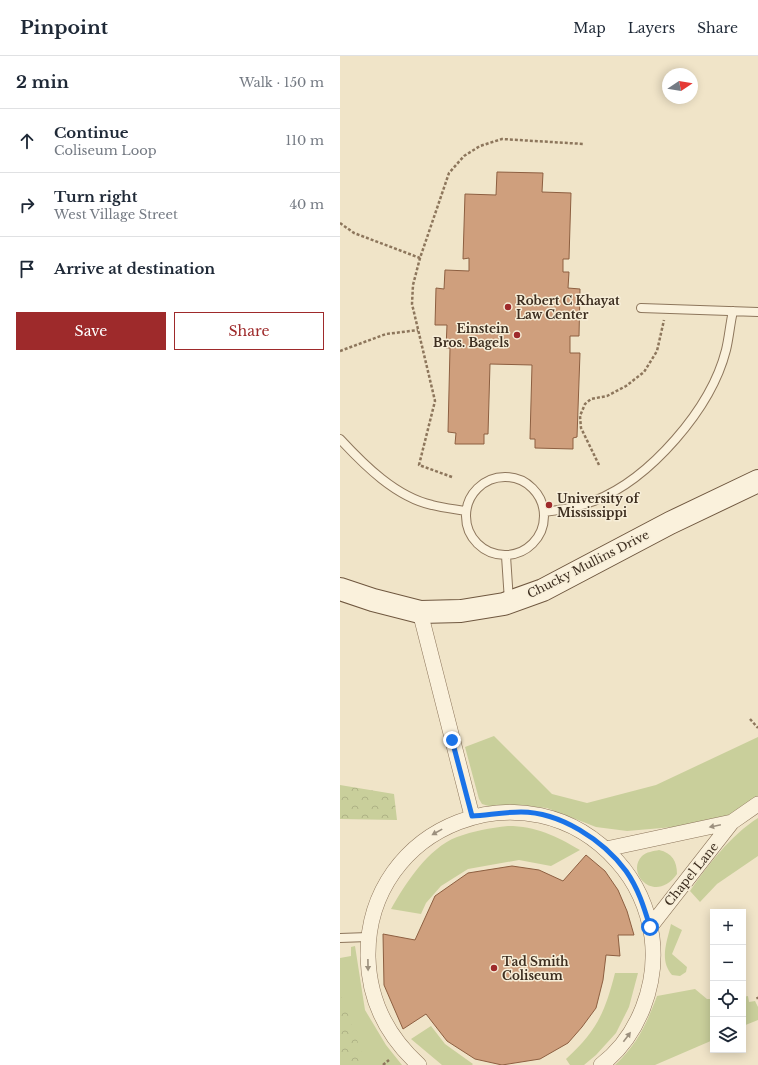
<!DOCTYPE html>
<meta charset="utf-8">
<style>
body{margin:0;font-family:"Libre Baskerville",serif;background:#f6f6f7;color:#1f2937}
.controls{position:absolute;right:12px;bottom:12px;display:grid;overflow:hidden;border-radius:0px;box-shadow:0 2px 10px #0003}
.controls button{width:36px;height:36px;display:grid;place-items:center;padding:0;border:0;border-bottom:1px solid #e0e1e3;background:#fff;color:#1f2937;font:20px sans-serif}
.compass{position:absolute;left:322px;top:12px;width:36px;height:36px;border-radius:50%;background:#fff;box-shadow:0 2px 10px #0003;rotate:78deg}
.stop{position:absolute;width:12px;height:12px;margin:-9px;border:3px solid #1a73e8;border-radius:50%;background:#fff}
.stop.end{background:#1a73e8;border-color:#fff;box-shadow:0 1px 4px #0008}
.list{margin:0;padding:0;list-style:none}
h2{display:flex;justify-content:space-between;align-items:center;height:52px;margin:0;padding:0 16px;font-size:17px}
h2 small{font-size:13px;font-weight:400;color:#747a83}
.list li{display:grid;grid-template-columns:26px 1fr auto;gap:12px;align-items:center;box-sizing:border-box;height:64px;padding:0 16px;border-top:1px solid #e0e1e3}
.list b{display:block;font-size:15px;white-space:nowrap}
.list p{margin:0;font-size:13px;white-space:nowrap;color:#747a83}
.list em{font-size:13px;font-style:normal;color:#747a83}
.actions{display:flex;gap:8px;padding:12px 16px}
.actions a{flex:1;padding:9px 0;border:1px solid #9e2a2b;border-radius:0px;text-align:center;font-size:14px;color:#9e2a2b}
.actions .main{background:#9e2a2b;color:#fff}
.icon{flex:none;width:22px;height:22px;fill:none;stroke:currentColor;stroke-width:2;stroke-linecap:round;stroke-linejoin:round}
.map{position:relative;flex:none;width:418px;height:1009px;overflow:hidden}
header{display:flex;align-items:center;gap:24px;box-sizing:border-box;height:56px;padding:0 20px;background:#fff;border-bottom:1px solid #e0e1e3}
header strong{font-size:19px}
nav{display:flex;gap:22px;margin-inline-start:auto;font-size:14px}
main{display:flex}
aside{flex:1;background:#fff}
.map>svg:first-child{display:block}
.grass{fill:#c9cf9b}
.forest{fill:url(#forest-crowns)}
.building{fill:#cf9f7d;stroke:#8d5f41}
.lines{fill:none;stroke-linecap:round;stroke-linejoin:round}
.lane-casing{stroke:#8d765c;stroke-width:10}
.street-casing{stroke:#8d765c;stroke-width:16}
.secondary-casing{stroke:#6f573f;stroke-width:24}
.path{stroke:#8d765c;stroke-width:2.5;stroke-dasharray:3 2;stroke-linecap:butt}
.lane{stroke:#faf1dc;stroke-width:8}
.street{stroke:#faf1dc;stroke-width:15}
.secondary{stroke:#faf1dc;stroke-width:22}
.oneway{fill:#9c907e}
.route{stroke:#1a73e8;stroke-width:5}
.poi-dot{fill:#9e2a2b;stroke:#f7eed8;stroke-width:1.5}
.labels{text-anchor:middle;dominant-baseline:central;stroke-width:3;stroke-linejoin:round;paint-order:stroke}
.poi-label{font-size:12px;font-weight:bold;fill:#3d2e20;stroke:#f7eed8;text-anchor:start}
.street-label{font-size:12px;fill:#3d2e20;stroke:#f7eed8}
</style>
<header>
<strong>Pinpoint</strong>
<nav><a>Map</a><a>Layers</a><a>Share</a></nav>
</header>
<main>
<aside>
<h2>2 min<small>Walk · 150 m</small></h2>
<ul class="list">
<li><svg class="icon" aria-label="ahead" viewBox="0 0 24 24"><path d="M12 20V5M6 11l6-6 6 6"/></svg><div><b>Continue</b><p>Coliseum Loop</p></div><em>110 m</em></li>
<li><svg class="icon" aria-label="right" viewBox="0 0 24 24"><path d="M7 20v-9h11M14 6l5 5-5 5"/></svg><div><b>Turn right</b><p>West Village Street</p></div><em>40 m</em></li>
<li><svg class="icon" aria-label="arrive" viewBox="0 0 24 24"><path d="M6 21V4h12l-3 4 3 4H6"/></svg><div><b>Arrive at destination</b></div></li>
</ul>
<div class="actions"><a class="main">Save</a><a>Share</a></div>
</aside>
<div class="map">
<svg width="418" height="1009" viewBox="0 0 418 1009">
<defs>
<pattern id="forest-crowns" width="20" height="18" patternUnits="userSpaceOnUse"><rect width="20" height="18" fill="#c9cf9b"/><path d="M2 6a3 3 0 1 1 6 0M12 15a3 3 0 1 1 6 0" fill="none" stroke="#aeb285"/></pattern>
</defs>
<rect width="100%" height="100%" fill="#f0e4c8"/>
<path class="grass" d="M 154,680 L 212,738 L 247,747 L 316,729 L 418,681 L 418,748 L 392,766 L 287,775 L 256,771 L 207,752 L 175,749 L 152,751 L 142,748 L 139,743 L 125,691 Z
M 418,762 L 418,800 L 377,828 L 360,846 L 350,835 C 368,809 391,779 418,762 Z
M 168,770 C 196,770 216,780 240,794 L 211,810 L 179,804 L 128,813 L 101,830 L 86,847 L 81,858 L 51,853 C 65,828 88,792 117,781 C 133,775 150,772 168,770 Z
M 319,794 C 332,797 337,805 337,818 C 315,849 285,817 302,800 C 306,796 314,795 319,794 Z
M 331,868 L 342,874 L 332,898 L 347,911 L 346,916 L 340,920 L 332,919 C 319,904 327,886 331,868 Z
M 15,890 L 25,954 L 46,989 L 62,1009 L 0,1009 L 0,902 L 11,900 L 11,891 Z
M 275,917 L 298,917 L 289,951 L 276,977 L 256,999 L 244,1009 L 230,1009 L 226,1003 C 257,975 265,956 275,917 Z
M 355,933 L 367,943 L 373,943 L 373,984 L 315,1009 L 275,1009 C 298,987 306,969 317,940 Z
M 408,940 L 409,946 L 415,945 L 418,951 L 418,964 L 403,970 L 403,941 Z
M 91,970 L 105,988 L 133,1008 L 132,1009 L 102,1009 L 71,983 Z"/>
<path class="forest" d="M 0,729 L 54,738 L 57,764 L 0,763 Z
M 0,936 L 26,1009 L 0,1009 Z"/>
<path class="building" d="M 157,116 L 203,117 L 202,136 L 231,137 L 229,203 L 223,203 L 223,216 L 229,216 L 228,232 L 240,233 L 239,280 L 230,280 L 230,297 L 240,297 L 237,381 L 233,382 L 233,393 L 195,392 L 195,383 L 190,383 L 192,309 L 150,308 L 148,378 L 144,378 L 144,388 L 115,388 L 116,377 L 108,376 L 110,292 L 106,292 L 107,269 L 95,269 L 96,232 L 104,233 L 105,214 L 129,215 L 129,202 L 123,203 L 125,138 L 156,139 Z
M 246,799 L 265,815 L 278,834 L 287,855 L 294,879 L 278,879 L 280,900 L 266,899 L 263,924 L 256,952 L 242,971 L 228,987 L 200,1003 L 162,1009 L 135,1003 L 107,985 L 86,958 L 63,973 L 44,929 L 43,878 L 75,884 L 95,840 L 128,817 L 172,810 L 199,814 L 223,825 Z"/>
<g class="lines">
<g class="lane-casing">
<path id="lane" d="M 301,252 L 418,256
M 0,383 C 24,409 56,441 92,449 C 103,452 114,453 126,455
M126 460a39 39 0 1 1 78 0a39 39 0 1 1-78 0Z
M 204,456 C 221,454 238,451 254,445 C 310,423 371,353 386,294 C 389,282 390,268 393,255
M 166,500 L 169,545
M 0,882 L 28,881"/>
</g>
<g class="street-casing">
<path id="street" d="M 80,556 L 132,760
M 392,766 L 418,748
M 266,793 L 392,766 L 310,871
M 79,1009 C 47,980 29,944 28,901 C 26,768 189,706 277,805 C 296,826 308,853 312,881 C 318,928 299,980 261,1009"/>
</g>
<g class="secondary-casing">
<path id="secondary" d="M 0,533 L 33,544 L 80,556 L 121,555 L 164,548 L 203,534 L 330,467 L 418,425"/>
</g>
<path class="path" d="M 0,167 L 14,177 L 80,202
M 0,295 L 46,278 L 78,274
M 259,409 L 241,372 L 240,360 L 245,348 L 251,343 L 267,340 L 286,330 L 304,316 L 317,295 L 324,264
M 112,421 L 79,409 L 95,345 L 72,248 L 73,229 L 80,202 L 109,117 L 124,100 L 140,90 L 162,83 L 244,88
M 410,663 L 418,672
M 417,941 L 418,943
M 43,1009 L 49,1004"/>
<use href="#lane" class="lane"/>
<use href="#street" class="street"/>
<use href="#secondary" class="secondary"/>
</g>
<defs><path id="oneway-solid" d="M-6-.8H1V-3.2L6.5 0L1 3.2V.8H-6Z"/></defs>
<g class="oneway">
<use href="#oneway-solid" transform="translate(375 770) rotate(168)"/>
<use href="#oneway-solid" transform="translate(97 776) rotate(151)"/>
<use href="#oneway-solid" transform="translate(28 909) rotate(89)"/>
<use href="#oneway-solid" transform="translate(287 981) rotate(-53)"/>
</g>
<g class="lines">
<path class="route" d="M 112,684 L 132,760 C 148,759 165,756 181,756 C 220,756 263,784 286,815 C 298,832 304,851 310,871"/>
</g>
<g class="poi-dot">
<circle cx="168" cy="251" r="4"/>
<circle cx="177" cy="279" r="4"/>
<circle cx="209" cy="449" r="4"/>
<circle cx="154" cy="912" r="4"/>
</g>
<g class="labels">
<g class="poi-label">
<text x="176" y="244">Robert C Khayat<tspan x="176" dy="14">Law Center</tspan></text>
<text x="169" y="272" text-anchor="end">Einstein<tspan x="169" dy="14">Bros. Bagels</tspan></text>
<text x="217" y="442">University of<tspan x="217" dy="14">Mississippi</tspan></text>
<text x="162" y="905">Tad Smith<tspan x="162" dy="14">Coliseum</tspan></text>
</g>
<g class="street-label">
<text transform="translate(248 508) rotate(-27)">Chucky Mullins Drive</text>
<text transform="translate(351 818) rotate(-51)">Chapel Lane</text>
</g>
</g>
</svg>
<div class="controls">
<button>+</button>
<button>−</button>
<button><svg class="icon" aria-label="locate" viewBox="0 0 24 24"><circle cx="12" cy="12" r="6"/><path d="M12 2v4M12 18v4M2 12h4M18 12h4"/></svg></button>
<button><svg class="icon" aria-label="layers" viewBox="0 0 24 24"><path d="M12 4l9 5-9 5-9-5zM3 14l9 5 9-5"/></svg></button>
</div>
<svg class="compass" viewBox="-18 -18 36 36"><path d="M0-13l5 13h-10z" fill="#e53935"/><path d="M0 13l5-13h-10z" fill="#747a83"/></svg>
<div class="stop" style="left:310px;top:871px"></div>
<div class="stop end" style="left:112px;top:684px"></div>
</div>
</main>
